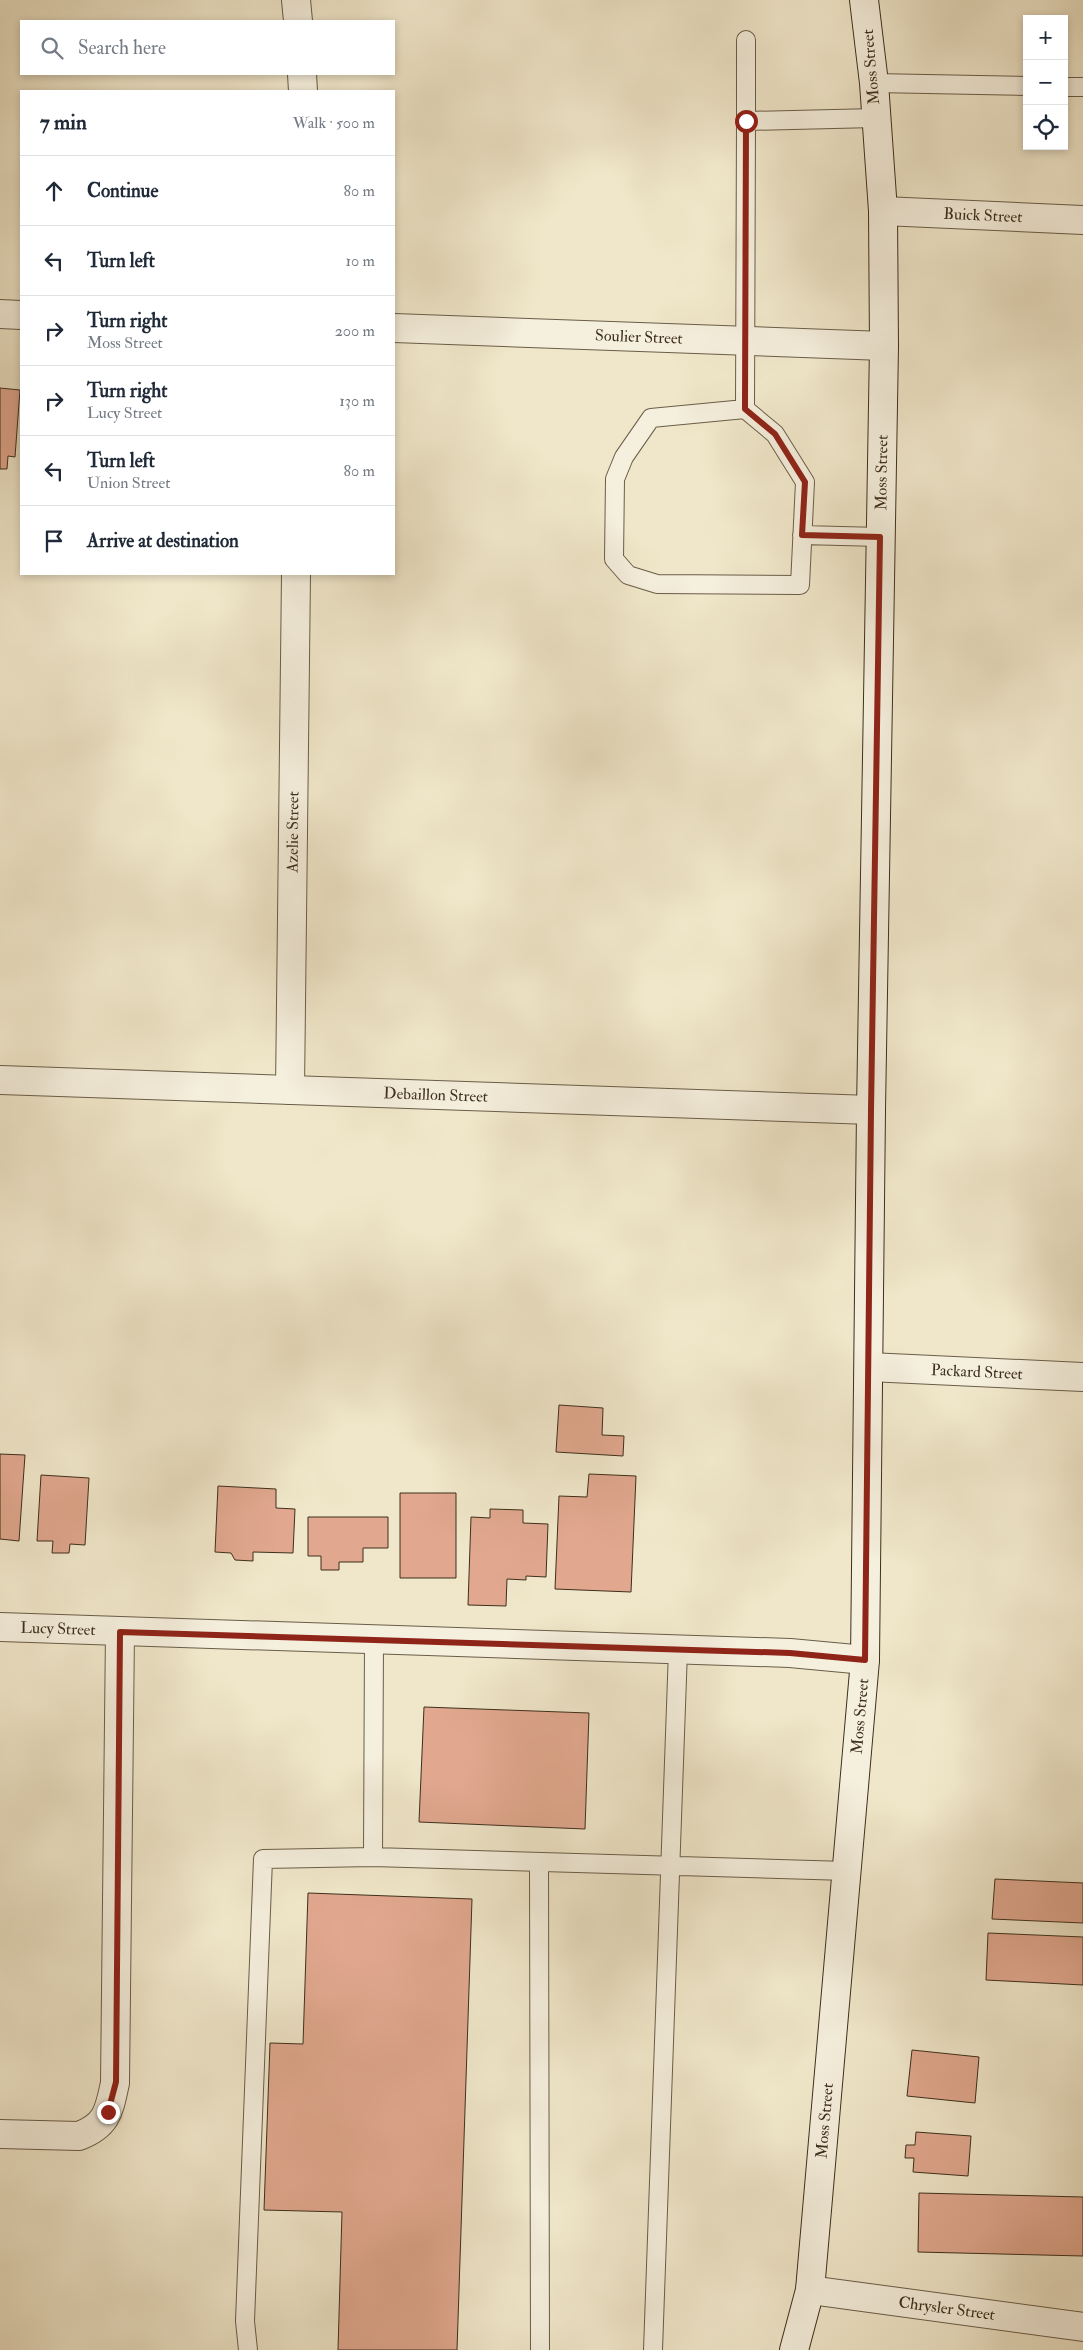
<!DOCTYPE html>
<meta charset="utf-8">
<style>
body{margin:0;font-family:"IM FELL Double Pica",serif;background:#f2f2f3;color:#1f2937}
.controls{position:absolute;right:15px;top:15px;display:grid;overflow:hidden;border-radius:0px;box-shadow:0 2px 8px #0003}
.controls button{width:45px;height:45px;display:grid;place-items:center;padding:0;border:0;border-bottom:1px solid #e0e1e3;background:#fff;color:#1f2937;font:25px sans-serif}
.stop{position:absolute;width:15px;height:15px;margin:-11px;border:4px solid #8f2418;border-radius:50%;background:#fff}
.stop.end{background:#8f2418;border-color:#fff;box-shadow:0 1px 5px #0008}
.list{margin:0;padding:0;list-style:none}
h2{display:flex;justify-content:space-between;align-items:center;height:65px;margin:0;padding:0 20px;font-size:21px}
h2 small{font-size:16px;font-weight:400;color:#747a83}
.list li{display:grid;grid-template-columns:32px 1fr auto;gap:15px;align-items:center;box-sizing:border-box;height:70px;padding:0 20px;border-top:1px solid #e0e1e3}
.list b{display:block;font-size:19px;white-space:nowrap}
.list p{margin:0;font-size:16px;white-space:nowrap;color:#747a83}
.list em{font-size:16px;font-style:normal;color:#747a83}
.icon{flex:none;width:28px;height:28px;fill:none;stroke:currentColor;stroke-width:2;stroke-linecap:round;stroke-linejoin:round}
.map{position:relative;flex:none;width:1083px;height:2350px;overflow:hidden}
.search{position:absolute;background:#fff;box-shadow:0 2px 8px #0003;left:20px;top:20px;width:375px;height:55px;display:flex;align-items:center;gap:12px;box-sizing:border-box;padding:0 18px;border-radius:0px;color:#747a83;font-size:19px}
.panel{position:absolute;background:#fff;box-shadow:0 2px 8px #0003;left:20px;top:90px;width:375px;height:485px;border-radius:0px}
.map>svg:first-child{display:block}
.building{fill:#e1a88f;stroke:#3d2f1c}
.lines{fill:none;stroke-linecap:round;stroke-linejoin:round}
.service-casing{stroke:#6a5d48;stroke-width:20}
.minor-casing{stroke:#6a5d48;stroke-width:30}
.secondary-casing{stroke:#3d2f1c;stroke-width:30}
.service{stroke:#f5efdd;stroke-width:18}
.minor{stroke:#f5efdd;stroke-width:28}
.secondary{stroke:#f5efdd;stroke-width:28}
.route{stroke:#8f2418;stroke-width:6}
.labels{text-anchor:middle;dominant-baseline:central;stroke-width:4.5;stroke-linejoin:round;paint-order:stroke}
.street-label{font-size:16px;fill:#3d2f1c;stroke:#f5efdd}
</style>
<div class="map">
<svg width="1083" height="2350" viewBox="0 0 1083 2350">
<rect width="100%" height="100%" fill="#f0e7ca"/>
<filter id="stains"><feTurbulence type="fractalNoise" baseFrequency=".004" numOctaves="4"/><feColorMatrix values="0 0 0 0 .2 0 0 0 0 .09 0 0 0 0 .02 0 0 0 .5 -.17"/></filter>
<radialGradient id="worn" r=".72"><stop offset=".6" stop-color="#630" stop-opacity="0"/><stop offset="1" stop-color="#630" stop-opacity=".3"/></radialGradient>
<path class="building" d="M 0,388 L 20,390 L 15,457 L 8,456 L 7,469 L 0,469 Z
M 559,1405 L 603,1408 L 602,1435 L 624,1436 L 623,1456 L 556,1452 Z
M 0,1454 L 25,1455 L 19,1541 L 0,1539 Z
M 589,1474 L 636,1476 L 631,1592 L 555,1589 L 559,1496 L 587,1497 Z
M 41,1475 L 89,1478 L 85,1545 L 70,1544 L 69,1553 L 52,1553 L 53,1541 L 37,1541 Z
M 218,1486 L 276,1489 L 276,1508 L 295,1509 L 293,1553 L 253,1552 L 253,1561 L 235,1560 L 231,1553 L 215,1552 Z
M 400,1493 L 456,1493 L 456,1578 L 400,1578 Z
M 490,1509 L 523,1510 L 523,1523 L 548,1524 L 546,1577 L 526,1576 L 526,1580 L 507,1579 L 506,1606 L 468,1605 L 471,1517 L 490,1518 Z
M 308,1517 L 388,1517 L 388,1548 L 363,1548 L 363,1562 L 339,1562 L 339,1570 L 321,1570 L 321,1556 L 308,1556 Z
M 424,1707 L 589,1713 L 585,1829 L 419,1822 Z
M 995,1879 L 1083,1883 L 1083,1923 L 992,1919 Z
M 308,1893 L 472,1899 L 457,2350 L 338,2350 L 342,2212 L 264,2210 L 270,2043 L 303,2044 Z
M 988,1933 L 1083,1937 L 1083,1985 L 986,1980 Z
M 912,2050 L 979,2057 L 975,2103 L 907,2096 Z
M 916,2132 L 971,2136 L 968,2176 L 913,2172 L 914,2158 L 905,2158 L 906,2145 L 915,2145 Z
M 919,2193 L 1083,2197 L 1083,2256 L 918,2252 Z"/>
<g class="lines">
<g class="service-casing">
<path id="service" d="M 874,83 L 1027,86
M 1064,87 L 1083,87
M 746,121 L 746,40
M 745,409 L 775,434 L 805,482 L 800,585 L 657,584 L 628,575 L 614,559 L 615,479 L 624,457 L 651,418 L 745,409 L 746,121 L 875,118
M 802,535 L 880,537
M 374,1640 L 373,1857 L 847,1871
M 539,1862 L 540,2350
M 248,2350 L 245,2321 L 263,1859 L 373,1857
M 653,2350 L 678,1650"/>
</g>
<g class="minor-casing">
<g id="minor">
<path d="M 296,0 L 298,21"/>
<path d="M 302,74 L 303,91"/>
<path id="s1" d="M 883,211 L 1083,220"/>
<path d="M 0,314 L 21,315"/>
<path id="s2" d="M 394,328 L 884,346"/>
<path id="s3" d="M 0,1080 L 871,1110"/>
<path id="s4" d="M 290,1090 L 296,574"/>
<path id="s5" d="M 869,1367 L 1083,1377"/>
<path id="s6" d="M 0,1627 L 790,1653 L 865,1660"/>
<path d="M 0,2134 L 79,2136 C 108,2125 109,2110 115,2083 L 120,1632"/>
<path id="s7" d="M 810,2290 L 1083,2327"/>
</g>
</g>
<g class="secondary-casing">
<g id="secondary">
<path id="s8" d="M 794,2350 L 810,2290 L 865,1660 L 871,1110 L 884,346 L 883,211 L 874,83 L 864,0"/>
</g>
</g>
<use href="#service" class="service"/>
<use href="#minor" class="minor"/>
<use href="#secondary" class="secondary"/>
</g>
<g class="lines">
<path class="route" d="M 108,2112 L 116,2082 L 120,1632 L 790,1653 L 865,1660 L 871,1110 L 880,537 L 802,535 L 805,482 L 775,434 L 745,409 L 746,121"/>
</g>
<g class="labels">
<g class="street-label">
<text transform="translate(871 67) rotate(-95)">Moss Street</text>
<text stroke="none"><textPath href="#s1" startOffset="100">Buick Street</textPath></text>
<text stroke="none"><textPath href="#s2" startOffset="245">Soulier Street</textPath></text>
<text stroke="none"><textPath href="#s8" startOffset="1882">Moss Street</textPath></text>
<text stroke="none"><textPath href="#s4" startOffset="258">Azelie Street</textPath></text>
<text stroke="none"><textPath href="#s3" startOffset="436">Debaillon Street</textPath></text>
<text stroke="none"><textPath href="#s5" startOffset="108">Packard Street</textPath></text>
<text stroke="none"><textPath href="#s6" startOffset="58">Lucy Street</textPath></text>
<text stroke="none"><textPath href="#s8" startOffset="638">Moss Street</textPath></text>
<text stroke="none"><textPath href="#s8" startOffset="232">Moss Street</textPath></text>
<text stroke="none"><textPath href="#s7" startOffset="138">Chrysler Street</textPath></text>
</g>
</g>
<rect width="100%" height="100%" filter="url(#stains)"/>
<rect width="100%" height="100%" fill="url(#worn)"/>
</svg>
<div class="controls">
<button>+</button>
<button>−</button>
<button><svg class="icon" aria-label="locate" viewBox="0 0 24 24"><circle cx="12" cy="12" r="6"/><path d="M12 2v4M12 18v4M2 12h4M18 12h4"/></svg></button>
</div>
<div class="stop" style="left:746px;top:121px"></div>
<div class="stop end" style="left:108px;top:2112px"></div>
<div class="search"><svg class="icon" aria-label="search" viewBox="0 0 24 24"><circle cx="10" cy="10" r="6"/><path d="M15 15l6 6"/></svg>Search here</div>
<section class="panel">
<h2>7 min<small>Walk · 500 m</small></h2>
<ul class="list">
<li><svg class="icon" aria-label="ahead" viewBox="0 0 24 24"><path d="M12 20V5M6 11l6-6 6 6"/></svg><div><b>Continue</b></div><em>80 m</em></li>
<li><svg class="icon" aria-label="left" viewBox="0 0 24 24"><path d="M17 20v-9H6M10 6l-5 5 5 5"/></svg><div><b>Turn left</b></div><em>10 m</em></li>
<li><svg class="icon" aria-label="right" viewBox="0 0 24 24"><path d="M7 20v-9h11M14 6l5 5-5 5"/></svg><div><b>Turn right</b><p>Moss Street</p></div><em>200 m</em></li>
<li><svg class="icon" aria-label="right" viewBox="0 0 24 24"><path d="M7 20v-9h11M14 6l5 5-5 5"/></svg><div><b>Turn right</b><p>Lucy Street</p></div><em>130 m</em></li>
<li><svg class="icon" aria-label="left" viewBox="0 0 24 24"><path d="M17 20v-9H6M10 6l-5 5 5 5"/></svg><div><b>Turn left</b><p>Union Street</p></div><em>80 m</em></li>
<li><svg class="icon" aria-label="arrive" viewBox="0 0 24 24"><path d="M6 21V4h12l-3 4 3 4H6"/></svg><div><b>Arrive at destination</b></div></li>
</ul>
</section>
</div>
